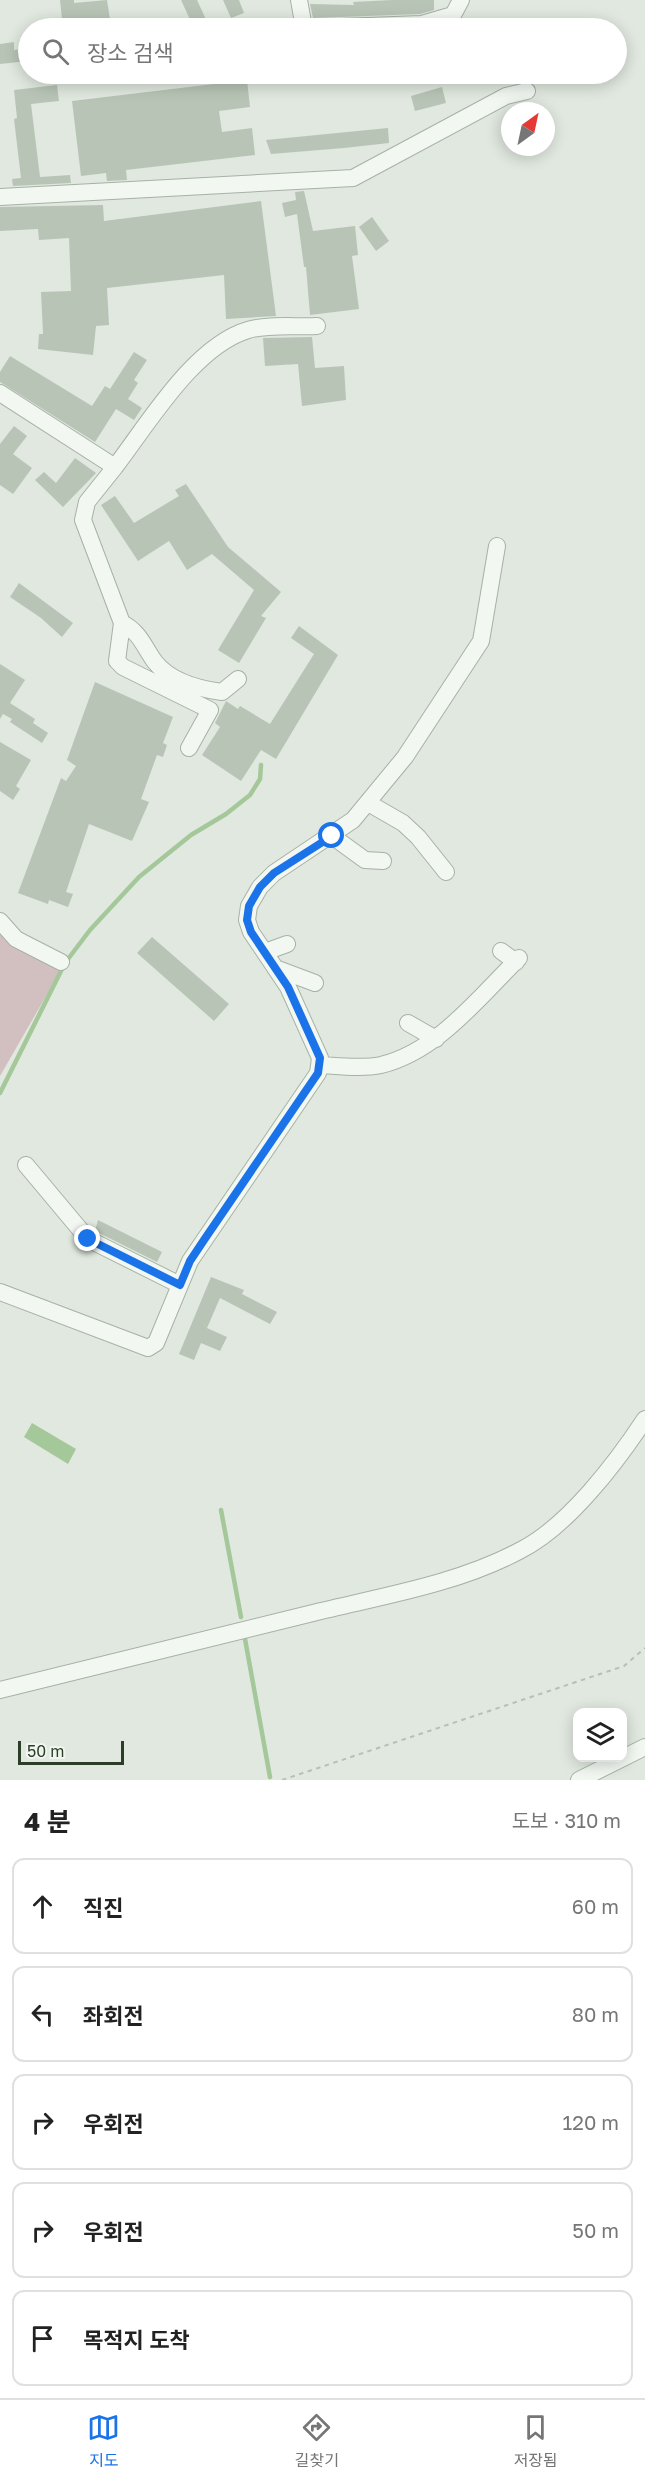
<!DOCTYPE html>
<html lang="ko">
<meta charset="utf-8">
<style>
body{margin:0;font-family:"Golos Text","Noto Sans KR",sans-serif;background:#f2f2f2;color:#222}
.controls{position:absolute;right:18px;bottom:18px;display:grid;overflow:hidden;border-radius:12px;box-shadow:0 3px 15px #0003}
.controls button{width:54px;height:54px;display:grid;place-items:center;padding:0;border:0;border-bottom:2px solid #e0e0e0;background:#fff;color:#222;font:30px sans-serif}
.compass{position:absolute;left:501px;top:102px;width:54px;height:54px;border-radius:50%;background:#fff;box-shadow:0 3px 15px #0003;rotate:33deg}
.scale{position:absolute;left:18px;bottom:15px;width:106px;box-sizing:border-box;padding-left:6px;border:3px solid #2b3f28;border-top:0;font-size:16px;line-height:21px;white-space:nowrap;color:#2b3f28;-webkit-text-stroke:4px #f0f6ef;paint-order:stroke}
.stop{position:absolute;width:18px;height:18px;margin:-14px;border:4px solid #1a73e8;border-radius:50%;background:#fff}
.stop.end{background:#1a73e8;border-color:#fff;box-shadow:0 2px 6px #0008}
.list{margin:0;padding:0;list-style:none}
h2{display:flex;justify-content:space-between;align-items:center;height:78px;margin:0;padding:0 24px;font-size:26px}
h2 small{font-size:20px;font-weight:400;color:#767676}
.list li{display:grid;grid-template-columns:39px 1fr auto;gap:18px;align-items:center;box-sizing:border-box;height:96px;margin:0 12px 12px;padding:0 12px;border:2px solid #e0e0e0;border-radius:12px}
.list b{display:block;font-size:22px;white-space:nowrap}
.list em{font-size:20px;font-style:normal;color:#767676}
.icon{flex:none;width:33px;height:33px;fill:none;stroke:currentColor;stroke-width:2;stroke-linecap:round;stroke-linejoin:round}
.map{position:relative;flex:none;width:645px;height:1780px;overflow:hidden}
.search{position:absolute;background:#fff;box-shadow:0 3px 15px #0003;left:18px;right:18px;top:18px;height:66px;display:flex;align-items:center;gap:15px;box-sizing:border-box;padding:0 21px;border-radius:33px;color:#767676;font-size:22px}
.sheet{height:618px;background:#fff}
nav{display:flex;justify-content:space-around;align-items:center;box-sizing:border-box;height:84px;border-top:2px solid #e0e0e0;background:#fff;font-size:16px;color:#767676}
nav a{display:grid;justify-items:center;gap:3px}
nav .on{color:#1a73e8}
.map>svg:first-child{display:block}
.green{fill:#d2c0c0}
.water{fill:#a5c89b}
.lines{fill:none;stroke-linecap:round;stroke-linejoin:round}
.stream{stroke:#a5c89b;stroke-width:4.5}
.building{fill:#b8c5b6}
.minor-casing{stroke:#a6b2a4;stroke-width:18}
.path{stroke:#b6c0b5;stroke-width:2;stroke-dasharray:4.5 4.5;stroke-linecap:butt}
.minor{stroke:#f2f7f2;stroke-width:16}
.route{stroke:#1a73e8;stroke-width:8}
</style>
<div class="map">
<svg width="645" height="1780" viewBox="0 0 645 1780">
<rect width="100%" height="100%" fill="#e0e8df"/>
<path class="green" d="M 0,928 L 61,970 L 0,1076 Z"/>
<path class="water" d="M 32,1423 L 76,1449 L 68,1464 L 24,1437 Z"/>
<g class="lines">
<path class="stream" d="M 0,1093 L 65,963 L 90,930 L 139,877 L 191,835 L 226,814 L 250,795 L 260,779 L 261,765
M 221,1510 L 241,1617
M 245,1639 L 270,1777"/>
</g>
<path class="building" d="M 60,0 L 74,0 L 74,3 L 107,0 L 111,26 L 63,28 Z
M 181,0 L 197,0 L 210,28 L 194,28 Z
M 223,0 L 239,0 L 244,13 L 231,18 Z
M 392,0 L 434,0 L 434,10 L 420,14 L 313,18 L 310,4 L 354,5 L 353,2 Z
M 14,42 L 14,50 L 28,48 L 28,61 L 0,64 L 0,44 Z
M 247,80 L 250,107 L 219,111 L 222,132 L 252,128 L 255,155 L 126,170 L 127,180 L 107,181 L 106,173 L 81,176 L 72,101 Z
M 57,85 L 59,101 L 31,104 L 40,177 L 70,175 L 71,183 L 13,186 L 12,179 L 21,178 L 14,119 L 17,118 L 14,90 Z
M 442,87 L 446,103 L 415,111 L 411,96 Z
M 388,128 L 389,143 L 344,148 L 271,154 L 266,140 Z
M 304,191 L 313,231 L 355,226 L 358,255 L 352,256 L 359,309 L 310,315 L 306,267 L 304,267 L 297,214 L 285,217 L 282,203 L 296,200 L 295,192 Z
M 261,201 L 276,316 L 226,319 L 224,275 L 107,288 L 109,325 L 96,326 L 93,355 L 38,349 L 39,334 L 43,334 L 41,292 L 71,291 L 69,238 L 39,240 L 38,229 L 0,231 L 0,207 L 103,205 L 104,221 Z
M 372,217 L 389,241 L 376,251 L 359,227 Z
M 312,337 L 315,368 L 344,366 L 346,400 L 302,406 L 298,364 L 265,366 L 263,338 Z
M 134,352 L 147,360 L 134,380 L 138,383 L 128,399 L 142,408 L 134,420 L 116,409 L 95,442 L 0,382 L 0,372 L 10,356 L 92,406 L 105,386 L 110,389 Z
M 14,426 L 27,436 L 13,454 L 32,468 L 13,494 L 0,485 L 0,444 Z
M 75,458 L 96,473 L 63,507 L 35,480 L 44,472 L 56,483 Z
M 186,484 L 228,547 L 281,592 L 261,616 L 266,618 L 239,663 L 218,650 L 254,590 L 212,554 L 187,570 L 169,541 L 138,561 L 101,505 L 115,496 L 134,523 L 179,496 L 175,490 Z
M 19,583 L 73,623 L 62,637 L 41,618 L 10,597 Z
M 299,626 L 338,655 L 276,759 L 261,750 L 241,781 L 202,755 L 220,727 L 215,723 L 226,701 L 238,709 L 240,706 L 270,724 L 314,654 L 291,638 Z
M 0,664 L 25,680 L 10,703 L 35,719 L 33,723 L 48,733 L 42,743 L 10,722 L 12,719 L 3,714 L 0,719 Z
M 95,682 L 173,717 L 163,743 L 167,745 L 163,757 L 157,755 L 141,799 L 149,802 L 132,841 L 89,824 L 66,892 L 73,894 L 68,907 L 49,900 L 48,904 L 18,893 L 61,778 L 66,781 L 76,766 L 67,760 Z
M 0,742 L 31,760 L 16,786 L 20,789 L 13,800 L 0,791 Z
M 152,937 L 229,1004 L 214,1021 L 137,953 Z
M 98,1220 L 162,1252 L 157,1262 L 95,1231 Z
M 211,1277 L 244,1290 L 242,1294 L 277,1312 L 270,1324 L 220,1298 L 207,1328 L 227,1337 L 220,1351 L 201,1343 L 194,1360 L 179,1354 Z"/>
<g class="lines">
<g class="minor-casing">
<path id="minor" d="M 299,0 L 304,28
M 314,28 L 422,24 L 453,15 L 461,0
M 0,197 L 353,178 L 506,96 L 527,91
M 0,393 L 115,467 C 148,424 194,346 248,330 C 268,324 295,327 317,326
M 115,467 L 87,502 L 83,520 L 122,623 L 117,661 L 123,667 L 210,710 L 189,748
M 122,623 C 140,632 144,647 155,662 C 170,681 199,689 222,692 L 238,679
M 370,804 L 403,823 L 418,837 L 446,872
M 332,836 L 365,860 L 383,861
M 0,921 L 16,939 L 61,962
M 501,951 L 516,962
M 265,952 L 287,944
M 275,968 L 315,983
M 408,1023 L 436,1039
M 320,1065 C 339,1066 362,1069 381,1065 C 438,1051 478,998 519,958
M 26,1165 L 88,1239 L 180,1285
M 0,1292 L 148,1348 L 156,1343 L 190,1261 L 318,1073 L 320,1058 L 288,987 L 251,932 L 247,920 L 249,906 L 260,887 L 274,873 L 353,820 L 405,757 L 481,641 L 497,546
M 0,1690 C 104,1664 209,1639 313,1613 C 382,1596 458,1584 521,1550 C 568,1526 616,1463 645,1419
M 579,1780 L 645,1747"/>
</g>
<path class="path" d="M 282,1780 L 624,1666 L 645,1648"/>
<use href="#minor" class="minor"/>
</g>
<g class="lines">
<path class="route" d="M 88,1239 L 180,1285 L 190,1261 L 204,1240 L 318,1073 L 320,1058 L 288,987 L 251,932 L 247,920 L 249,906 L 260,887 L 274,873 L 332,836"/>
</g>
</svg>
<div class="controls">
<button><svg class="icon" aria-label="layers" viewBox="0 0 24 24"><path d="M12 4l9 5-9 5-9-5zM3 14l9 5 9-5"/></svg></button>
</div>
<svg class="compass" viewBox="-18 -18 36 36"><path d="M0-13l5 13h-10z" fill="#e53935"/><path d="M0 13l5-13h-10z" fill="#767676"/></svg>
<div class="scale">50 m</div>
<div class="stop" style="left:332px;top:836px"></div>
<div class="stop end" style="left:88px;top:1239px"></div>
<div class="search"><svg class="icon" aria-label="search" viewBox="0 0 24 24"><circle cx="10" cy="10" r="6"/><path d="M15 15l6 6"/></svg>장소 검색</div>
</div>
<section class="sheet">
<h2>4 분<small>도보 · 310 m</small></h2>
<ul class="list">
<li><svg class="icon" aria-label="ahead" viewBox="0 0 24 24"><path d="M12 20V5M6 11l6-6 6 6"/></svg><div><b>직진</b></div><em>60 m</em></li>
<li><svg class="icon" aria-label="left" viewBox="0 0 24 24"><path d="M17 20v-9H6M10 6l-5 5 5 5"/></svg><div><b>좌회전</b></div><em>80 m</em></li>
<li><svg class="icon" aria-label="right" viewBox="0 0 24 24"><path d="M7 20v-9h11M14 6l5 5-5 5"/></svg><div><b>우회전</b></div><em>120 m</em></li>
<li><svg class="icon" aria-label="right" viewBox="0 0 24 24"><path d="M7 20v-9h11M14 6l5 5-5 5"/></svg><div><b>우회전</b></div><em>50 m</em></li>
<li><svg class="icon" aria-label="arrive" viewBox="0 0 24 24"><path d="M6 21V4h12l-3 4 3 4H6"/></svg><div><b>목적지 도착</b></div></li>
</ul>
</section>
<nav>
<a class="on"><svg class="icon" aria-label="map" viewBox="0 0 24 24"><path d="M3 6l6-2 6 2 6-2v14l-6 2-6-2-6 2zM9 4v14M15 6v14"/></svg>지도</a>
<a><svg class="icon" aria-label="directions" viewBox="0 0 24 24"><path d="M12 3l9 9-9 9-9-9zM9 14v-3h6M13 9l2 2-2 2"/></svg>길찾기</a>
<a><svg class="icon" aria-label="saved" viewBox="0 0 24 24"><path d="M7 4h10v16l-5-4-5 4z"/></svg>저장됨</a>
</nav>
